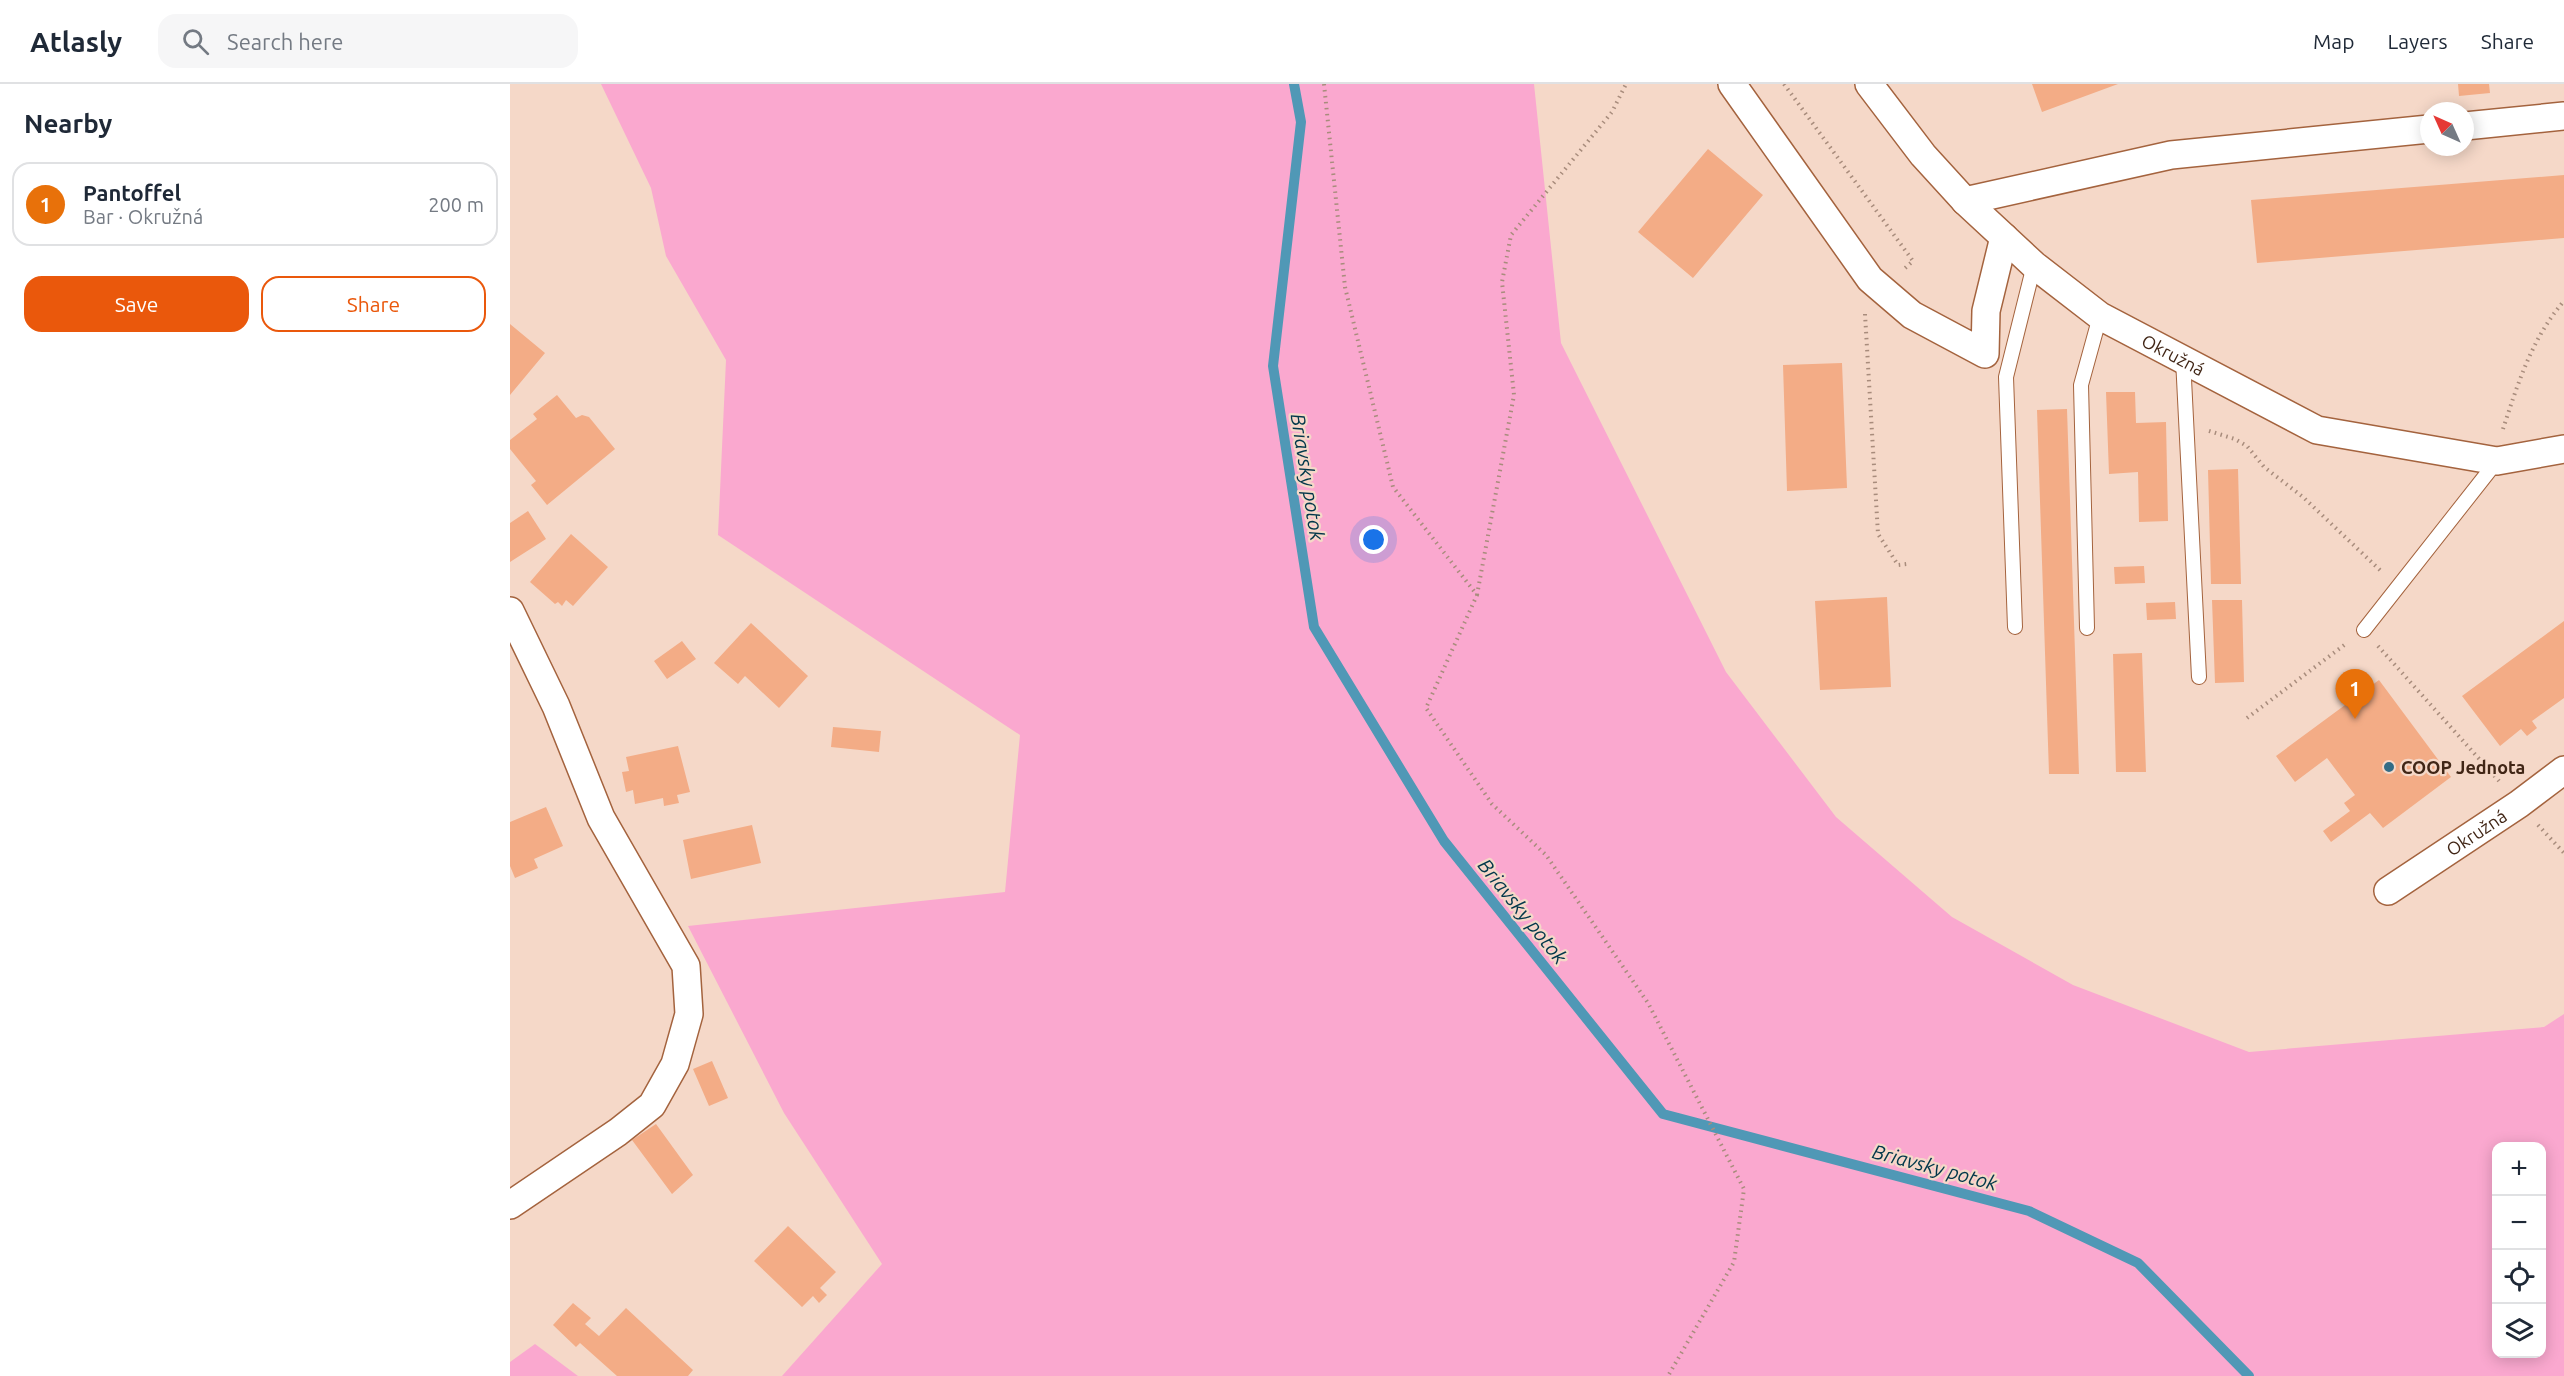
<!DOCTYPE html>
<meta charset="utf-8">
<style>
body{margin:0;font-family:Ubuntu,sans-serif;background:#f6f6f7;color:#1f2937}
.controls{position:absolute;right:18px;bottom:18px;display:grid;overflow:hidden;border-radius:12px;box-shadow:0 3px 15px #0003}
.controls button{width:54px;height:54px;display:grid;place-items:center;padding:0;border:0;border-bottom:2px solid #e0e1e3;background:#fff;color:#1f2937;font:30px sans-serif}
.compass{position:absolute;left:1910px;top:18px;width:54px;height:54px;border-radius:50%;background:#fff;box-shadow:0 3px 15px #0003;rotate:315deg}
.you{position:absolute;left:864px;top:456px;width:21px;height:21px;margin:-15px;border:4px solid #fff;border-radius:50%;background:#1a73e8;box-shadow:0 0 0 9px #1a73e833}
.badge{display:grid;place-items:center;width:39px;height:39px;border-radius:50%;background:#ea580c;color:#fff;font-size:20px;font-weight:700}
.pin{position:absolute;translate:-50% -50px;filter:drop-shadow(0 2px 3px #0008)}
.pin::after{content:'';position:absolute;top:32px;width:21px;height:18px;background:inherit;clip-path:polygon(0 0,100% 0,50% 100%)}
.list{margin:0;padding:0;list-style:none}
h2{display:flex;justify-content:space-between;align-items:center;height:78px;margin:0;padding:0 24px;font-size:26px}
h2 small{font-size:20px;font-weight:400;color:#747a83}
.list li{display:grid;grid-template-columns:39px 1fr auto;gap:18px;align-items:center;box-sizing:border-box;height:84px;margin:0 12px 12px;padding:0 12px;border:2px solid #e0e1e3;border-radius:18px}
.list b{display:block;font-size:22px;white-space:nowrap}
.list p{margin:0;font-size:20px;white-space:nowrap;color:#747a83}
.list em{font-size:20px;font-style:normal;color:#747a83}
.actions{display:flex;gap:12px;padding:18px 24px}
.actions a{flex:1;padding:14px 0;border:2px solid #ea580c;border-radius:18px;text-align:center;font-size:21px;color:#ea580c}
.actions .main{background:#ea580c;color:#fff}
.icon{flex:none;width:33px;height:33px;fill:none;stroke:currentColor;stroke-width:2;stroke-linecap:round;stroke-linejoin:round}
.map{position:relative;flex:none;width:2054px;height:1292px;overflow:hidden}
header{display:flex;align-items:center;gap:36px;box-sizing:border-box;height:84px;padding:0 30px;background:#fff;border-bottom:2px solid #e0e1e3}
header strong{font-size:28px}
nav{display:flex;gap:33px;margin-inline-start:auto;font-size:21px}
.search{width:420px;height:54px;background:#f6f6f7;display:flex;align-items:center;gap:15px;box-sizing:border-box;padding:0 21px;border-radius:18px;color:#747a83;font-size:22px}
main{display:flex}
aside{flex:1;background:#fff}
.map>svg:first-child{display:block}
.green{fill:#faa8cf;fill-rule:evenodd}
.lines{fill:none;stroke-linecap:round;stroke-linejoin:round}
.stream{stroke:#5098b6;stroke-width:10}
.building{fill:#f3ac86}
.lane-casing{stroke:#a4633e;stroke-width:16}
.street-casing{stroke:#a4633e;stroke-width:30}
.path{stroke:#a88c7c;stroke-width:4;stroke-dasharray:1.5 4.5;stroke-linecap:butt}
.lane{stroke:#fff;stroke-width:14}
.street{stroke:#fff;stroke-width:27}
.poi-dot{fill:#336c86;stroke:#f5d8c8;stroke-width:2}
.labels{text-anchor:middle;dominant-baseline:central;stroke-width:4.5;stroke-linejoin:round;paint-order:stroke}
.street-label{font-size:18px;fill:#412616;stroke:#f5d8c8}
.poi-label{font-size:18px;font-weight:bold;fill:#412616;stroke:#f5d8c8;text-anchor:start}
.water-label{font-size:20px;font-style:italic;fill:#01374a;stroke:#f5d8c8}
</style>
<header>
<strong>Atlasly</strong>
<div class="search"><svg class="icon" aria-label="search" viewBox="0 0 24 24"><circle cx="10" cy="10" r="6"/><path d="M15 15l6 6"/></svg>Search here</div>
<nav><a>Map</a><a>Layers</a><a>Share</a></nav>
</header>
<main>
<aside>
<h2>Nearby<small></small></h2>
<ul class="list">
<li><span class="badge" style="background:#e8710a">1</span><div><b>Pantoffel</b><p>Bar · Okružná</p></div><em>200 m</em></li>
</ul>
<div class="actions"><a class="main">Save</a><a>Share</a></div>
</aside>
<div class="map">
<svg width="2054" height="1292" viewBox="0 0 2054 1292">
<rect width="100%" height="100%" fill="#f5d8c8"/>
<path class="green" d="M 91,0 L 1024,0 L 1051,259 L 1216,588 L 1326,733 L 1442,833 L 1563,901 L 1739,968 L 2034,943 L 2054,930 L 2054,1292 L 272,1292 L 372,1180 L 274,1029 L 178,842 L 495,808 L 510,651 L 208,451 L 216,276 L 156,172 L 141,104 ZM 2032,1062 L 2032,1270 L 1986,1270 L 1986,1062 Z
M 25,1260 L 68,1292 L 0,1292 L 0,1278 Z"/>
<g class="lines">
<path class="stream" d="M 784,0 L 791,38 L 763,282 L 804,543 L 934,757 L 1153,1030 L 1519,1127 L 1628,1179 L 1739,1292"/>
</g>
<path class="building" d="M 1522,0 L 1608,0 L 1532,28 Z
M 1948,0 L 1979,0 L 1980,9 L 1949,12 Z
M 1198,65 L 1253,111 L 1183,194 L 1128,148 Z
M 2054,91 L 2054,154 L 1747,179 L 1741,116 Z
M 0,240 L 35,269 L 0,311 Z
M 1332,279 L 1337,404 L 1277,407 L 1273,281 Z
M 1596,308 L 1625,308 L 1626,339 L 1656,338 L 1658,437 L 1629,438 L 1628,388 L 1599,390 Z
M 47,311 L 66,334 L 72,331 L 79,333 L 105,365 L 37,421 L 21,401 L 26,397 L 0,365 L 0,356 L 27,335 L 23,330 Z
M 1557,325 L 1569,690 L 1539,690 L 1527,326 Z
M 1728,385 L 1731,500 L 1701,500 L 1698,386 Z
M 18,427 L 36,455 L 0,478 L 0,439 Z
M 61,450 L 98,483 L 63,522 L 56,516 L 52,522 L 48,518 L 45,520 L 20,498 Z
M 1634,482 L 1635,499 L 1605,500 L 1604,483 Z
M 1377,513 L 1381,603 L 1310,606 L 1305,517 Z
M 1702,516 L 1732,516 L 1734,598 L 1705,599 Z
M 1665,518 L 1666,535 L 1637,536 L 1636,519 Z
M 2054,537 L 2054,614 L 2022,637 L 2027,644 L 2017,652 L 2011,645 L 1990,662 L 1952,612 Z
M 241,539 L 298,592 L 269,624 L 235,592 L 228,600 L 204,579 Z
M 172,557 L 186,575 L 157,595 L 144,577 Z
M 1632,569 L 1636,688 L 1606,688 L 1603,570 Z
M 1869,596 L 1941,693 L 1873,744 L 1860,729 L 1821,758 L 1813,747 L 1840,727 L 1834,719 L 1845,711 L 1817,674 L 1785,698 L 1766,672 Z
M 323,643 L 371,647 L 369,668 L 321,663 Z
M 168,662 L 180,708 L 167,711 L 169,719 L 154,722 L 153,714 L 125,720 L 123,706 L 116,708 L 112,688 L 119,687 L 116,673 Z
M 36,723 L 53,762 L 24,775 L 28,784 L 5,794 L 0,782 L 0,738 Z
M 242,741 L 251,779 L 181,795 L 173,756 Z
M 202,977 L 218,1014 L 199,1022 L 183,985 Z
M 146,1040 L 183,1091 L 162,1110 L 122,1056 Z
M 278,1142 L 326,1188 L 310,1204 L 317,1211 L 309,1219 L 303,1212 L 292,1223 L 244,1177 Z
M 63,1219 L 81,1234 L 75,1240 L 89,1252 L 116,1224 L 183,1286 L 178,1292 L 107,1292 L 70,1259 L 66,1263 L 43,1241 Z"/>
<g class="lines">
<g class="lane-casing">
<path id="lane" d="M 1673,275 L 1689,593
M 1505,543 L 1496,293 L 1524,181
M 1577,544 L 1571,301 L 1590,232
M 1854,546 L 1987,377"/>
</g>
<g class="street-casing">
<g id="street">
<path d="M 1222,0 L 1360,195 L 1402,231 L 1475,270 L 1476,227 L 1494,153"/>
<path id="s1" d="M 1359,0 L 1413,71 L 1455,117 L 1524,181 L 1590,232 L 1807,346 L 1987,377 L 2054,365"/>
<path d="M 1955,42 L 2054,32"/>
<path d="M 1455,117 L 1661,71 L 1919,45"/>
<path d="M 0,527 L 46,622 L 91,734 L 176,882 L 179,930 L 165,980 L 142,1021 L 108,1048 L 0,1121"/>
<path id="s2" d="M 1878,807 L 2009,720 L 2054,686"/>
</g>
</g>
<path class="path" d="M 814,0 L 835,203 L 883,403 L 967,511 L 916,624 L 982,720 L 1036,771 L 1138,919 L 1234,1105 L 1224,1178 L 1158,1292
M 1274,0 L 1403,177 L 1394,185
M 1355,230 L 1368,450 L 1388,481 L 1397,480
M 1993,345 C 2008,299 2022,254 2054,217
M 1699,347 L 1725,355 L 1737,362 L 1754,383 L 1793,413 L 1872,488
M 967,511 L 1004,311 L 992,198 L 1001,151 L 1102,28 L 1116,0
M 1868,562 L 1989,697
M 1737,634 L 1837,559
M 2028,741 L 2054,769"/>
<use href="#lane" class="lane"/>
<use href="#street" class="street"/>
</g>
<circle class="poi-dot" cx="1879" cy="683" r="6"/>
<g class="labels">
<g class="street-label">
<text stroke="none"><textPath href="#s1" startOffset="412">Okružná</textPath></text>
<text stroke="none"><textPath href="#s2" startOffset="106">Okružná</textPath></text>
</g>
<g class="poi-label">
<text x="1891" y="683">COOP Jednota</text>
</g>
<g class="water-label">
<text transform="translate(798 393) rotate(81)">Briavsky potok</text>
<text transform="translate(1013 827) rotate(51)">Briavsky potok</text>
<text transform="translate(1425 1083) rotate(15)">Briavsky potok</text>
</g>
</g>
</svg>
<div class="controls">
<button>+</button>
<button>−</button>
<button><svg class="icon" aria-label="locate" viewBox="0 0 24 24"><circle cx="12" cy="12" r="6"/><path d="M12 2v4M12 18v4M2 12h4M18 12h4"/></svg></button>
<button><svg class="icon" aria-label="layers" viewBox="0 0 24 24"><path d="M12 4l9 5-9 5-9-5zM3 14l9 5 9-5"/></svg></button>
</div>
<svg class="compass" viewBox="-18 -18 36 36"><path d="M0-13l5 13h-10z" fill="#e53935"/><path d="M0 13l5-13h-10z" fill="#747a83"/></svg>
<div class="you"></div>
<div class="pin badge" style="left:1845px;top:635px;background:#e8710a">1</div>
</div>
</main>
